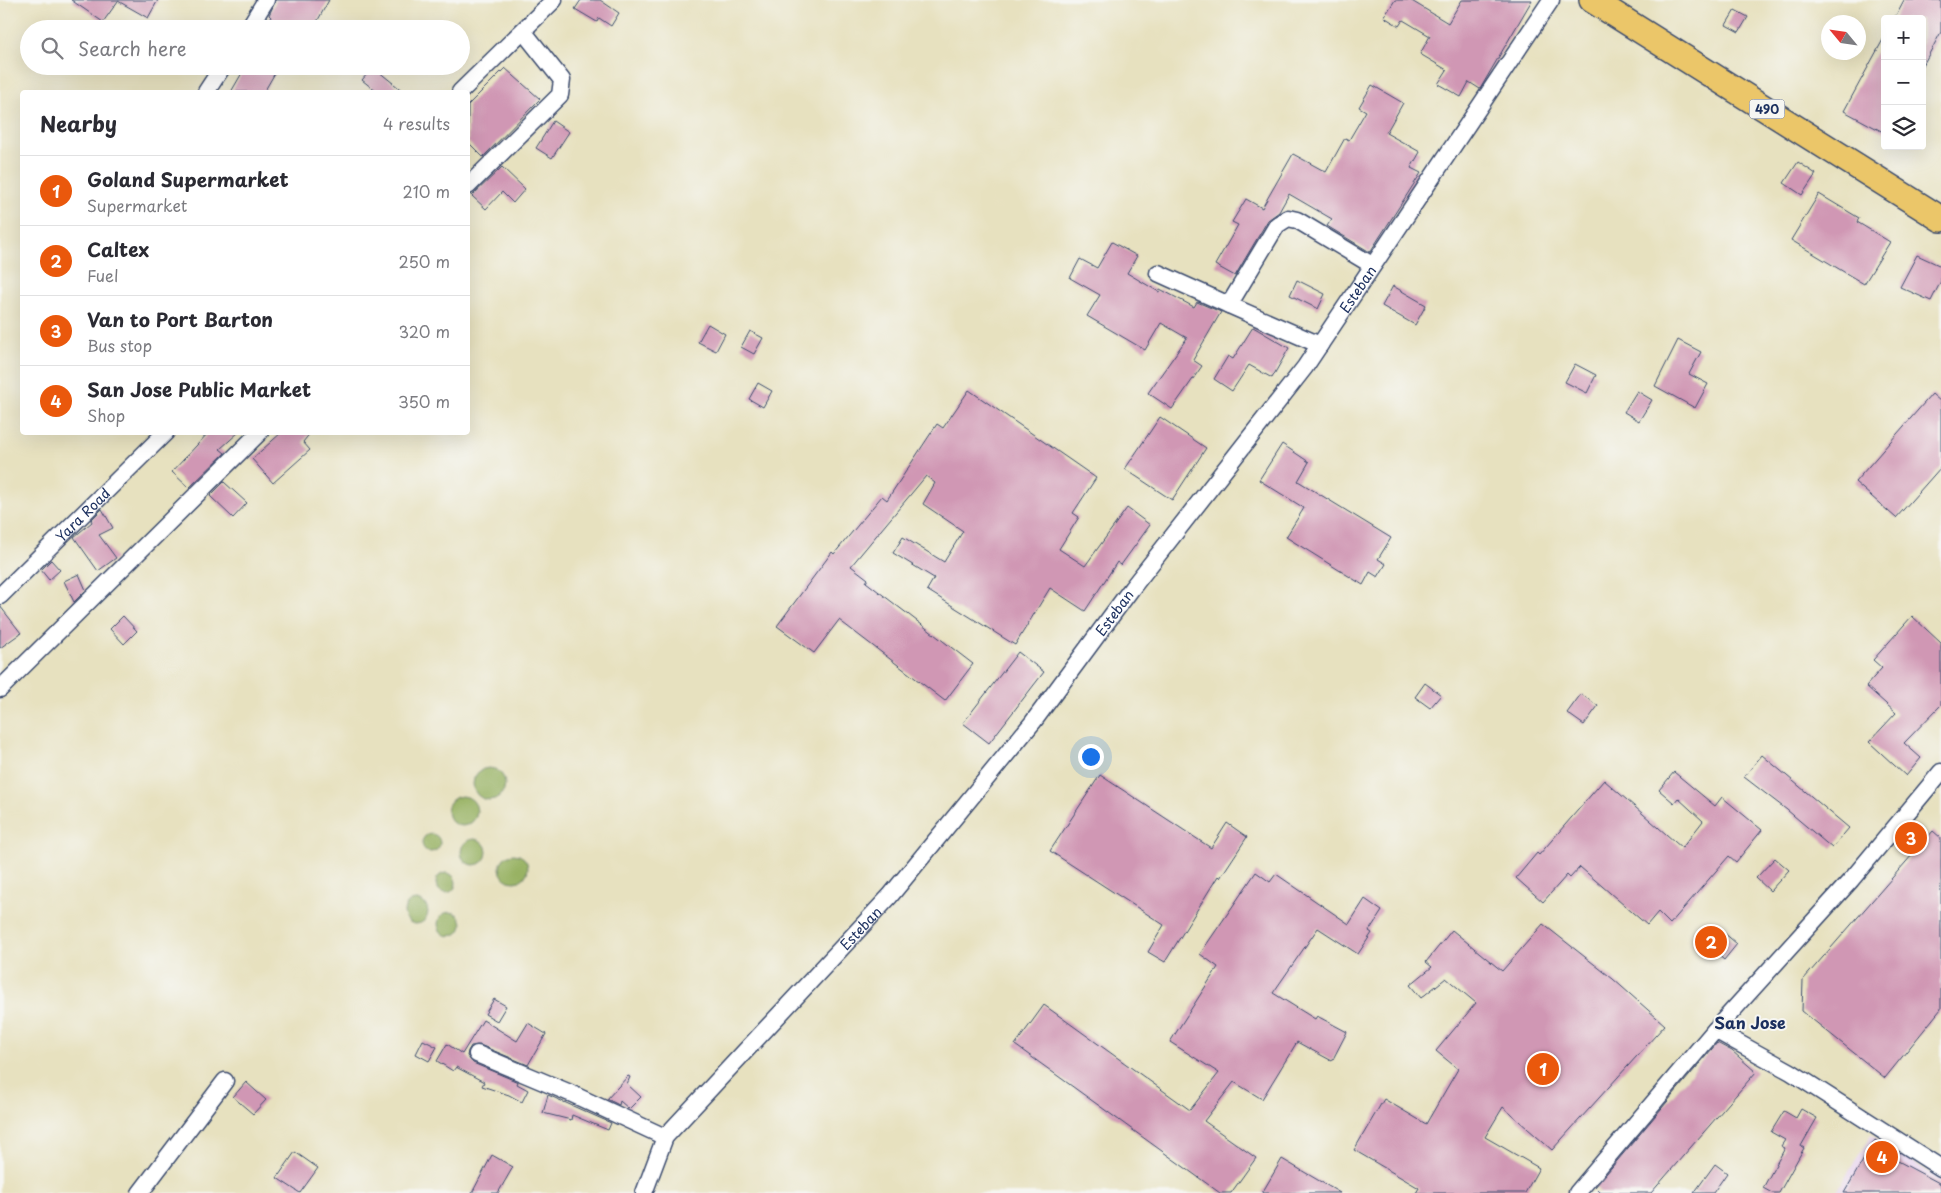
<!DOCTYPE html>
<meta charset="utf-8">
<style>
body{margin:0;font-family:"Playpen Sans",sans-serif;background:#f2f2f3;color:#2b2b33}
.controls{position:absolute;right:15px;top:15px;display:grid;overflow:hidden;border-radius:5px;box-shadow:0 5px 20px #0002}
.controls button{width:45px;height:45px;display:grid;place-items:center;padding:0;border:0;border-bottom:1px solid #e1e1e2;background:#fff;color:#2b2b33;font:25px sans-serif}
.compass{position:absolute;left:1821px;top:15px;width:45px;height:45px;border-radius:50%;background:#fff;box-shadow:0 5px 20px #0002;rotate:299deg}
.you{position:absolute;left:1090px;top:756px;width:18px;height:18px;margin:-12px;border:4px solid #fff;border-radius:50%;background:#1a73e8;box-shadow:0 0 0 8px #1a73e833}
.badge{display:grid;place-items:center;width:32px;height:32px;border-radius:50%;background:#ea580c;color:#fff;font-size:16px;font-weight:700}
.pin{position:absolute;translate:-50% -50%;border:2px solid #fff;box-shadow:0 1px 5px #0006}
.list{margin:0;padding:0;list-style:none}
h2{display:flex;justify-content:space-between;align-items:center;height:65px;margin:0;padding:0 20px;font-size:21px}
h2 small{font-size:16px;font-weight:400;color:#7c7c81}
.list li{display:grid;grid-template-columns:32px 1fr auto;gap:15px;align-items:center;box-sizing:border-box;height:70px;padding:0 20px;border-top:1px solid #e1e1e2}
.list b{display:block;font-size:19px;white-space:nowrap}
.list p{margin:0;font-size:16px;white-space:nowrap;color:#7c7c81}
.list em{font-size:16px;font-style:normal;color:#7c7c81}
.icon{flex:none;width:28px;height:28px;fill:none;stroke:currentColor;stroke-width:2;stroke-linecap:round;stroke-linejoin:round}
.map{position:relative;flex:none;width:1941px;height:1193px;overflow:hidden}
.search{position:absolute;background:#fff;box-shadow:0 5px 20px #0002;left:20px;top:20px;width:450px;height:55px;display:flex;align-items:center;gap:12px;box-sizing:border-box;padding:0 18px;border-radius:28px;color:#7c7c81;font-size:19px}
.panel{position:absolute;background:#fff;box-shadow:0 5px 20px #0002;left:20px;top:90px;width:450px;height:345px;border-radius:5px}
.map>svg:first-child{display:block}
.built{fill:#e7d2ef}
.forest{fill:#98b263;stroke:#5a7060}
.building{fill:#d097b4}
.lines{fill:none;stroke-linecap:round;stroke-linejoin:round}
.street-casing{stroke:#3a4a6d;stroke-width:19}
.primary-casing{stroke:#3a4a6d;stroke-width:28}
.street{stroke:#fff;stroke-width:16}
.primary{stroke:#ebc669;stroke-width:25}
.labels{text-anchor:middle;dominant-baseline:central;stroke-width:4;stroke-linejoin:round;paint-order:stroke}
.shield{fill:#f6f6f2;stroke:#5d6b8a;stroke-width:1}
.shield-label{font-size:12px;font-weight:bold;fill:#1b2f5e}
.street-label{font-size:14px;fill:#1b2f5e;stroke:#f6f6f2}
.quarter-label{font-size:16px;font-weight:bold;fill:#1b2f5e;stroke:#f6f6f2}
</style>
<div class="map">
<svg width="1941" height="1193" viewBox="0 0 1941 1193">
<rect width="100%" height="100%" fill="#f6f6f2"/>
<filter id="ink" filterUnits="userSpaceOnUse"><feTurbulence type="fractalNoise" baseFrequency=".02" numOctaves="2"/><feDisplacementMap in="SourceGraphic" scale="10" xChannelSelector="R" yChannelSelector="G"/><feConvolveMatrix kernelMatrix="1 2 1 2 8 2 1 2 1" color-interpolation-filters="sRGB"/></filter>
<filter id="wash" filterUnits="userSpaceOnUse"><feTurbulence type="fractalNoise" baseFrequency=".0096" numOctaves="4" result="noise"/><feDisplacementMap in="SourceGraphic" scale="20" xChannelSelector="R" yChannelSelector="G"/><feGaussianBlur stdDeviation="1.12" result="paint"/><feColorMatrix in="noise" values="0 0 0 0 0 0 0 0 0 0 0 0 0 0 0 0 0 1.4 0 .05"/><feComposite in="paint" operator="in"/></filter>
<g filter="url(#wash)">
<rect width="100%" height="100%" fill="#e7e1bf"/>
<path class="built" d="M 1871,1135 L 1941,1180 L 1941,1193 L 1836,1193 Z"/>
<path class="forest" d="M473 784a16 16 0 1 1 32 0a16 16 0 1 1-32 0Z
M447 811a15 15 0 1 1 30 0a15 15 0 1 1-30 0Z
M422 843a9 9 0 1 1 18 0a9 9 0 1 1-18 0Z
M461 852a13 13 0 1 1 26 0a13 13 0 1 1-26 0Z
M500 868a14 14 0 1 1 28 0a14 14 0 1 1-28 0Z
M436 883a10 10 0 1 1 20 0a10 10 0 1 1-20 0Z
M404 912a12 12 0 1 1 24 0a12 12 0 1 1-24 0Z
M438 924a12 12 0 1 1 24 0a12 12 0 1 1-24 0Z"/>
<g id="blocks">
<path class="building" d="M 71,0 L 158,0 L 148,18 L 118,1 L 103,22 Z
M 276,0 L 329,0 L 313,29 L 264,29 L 271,17 L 269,15 Z
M 581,0 L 600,0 L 619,13 L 611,26 L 599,18 L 597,22 L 575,9 Z
M 1395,0 L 1410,0 L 1448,23 L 1462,0 L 1532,0 L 1480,89 L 1469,82 L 1461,97 L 1438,84 L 1447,70 L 1420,54 L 1430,36 L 1403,20 L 1399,26 L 1384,17 Z
M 1904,0 L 1941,0 L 1941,32 L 1922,67 L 1922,19 L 1894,19 Z
M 1735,10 L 1748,17 L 1739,32 L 1726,25 Z
M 1885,36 L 1885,133 L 1844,111 Z
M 246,66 L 279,66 L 264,92 L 231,92 Z
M 373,67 L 404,92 L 377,92 L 362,80 Z
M 505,68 L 540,99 L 483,157 L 468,142 L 468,105 Z
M 1372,85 L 1403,103 L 1386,133 L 1420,152 L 1411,168 L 1421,173 L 1370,252 L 1327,226 L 1332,219 L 1289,194 L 1279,212 L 1268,220 L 1235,276 L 1215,265 L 1238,225 L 1232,222 L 1246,199 L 1262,208 L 1293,154 L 1326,172 L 1345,138 L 1349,140 L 1366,111 L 1359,107 Z
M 553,121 L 569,132 L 552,158 L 536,148 Z
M 1798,162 L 1816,174 L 1802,195 L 1784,183 Z
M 502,167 L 525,189 L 513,203 L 502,192 L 486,209 L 472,196 Z
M 1819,194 L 1859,218 L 1857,222 L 1890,242 L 1864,284 L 1791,240 Z
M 1112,242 L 1137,256 L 1127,273 L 1159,292 L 1160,289 L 1194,307 L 1197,302 L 1221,312 L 1193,360 L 1202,366 L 1172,409 L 1148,393 L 1187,338 L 1161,323 L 1145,350 L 1087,316 L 1100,295 L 1070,278 L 1080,259 L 1097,268 Z
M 1917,255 L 1941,266 L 1941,281 L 1931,301 L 1900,287 Z
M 1297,280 L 1325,294 L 1318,309 L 1290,295 Z
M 1393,286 L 1426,305 L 1415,325 L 1382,306 Z
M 708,324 L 725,334 L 716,351 L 698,342 Z
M 1253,327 L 1289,348 L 1272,378 L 1249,365 L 1232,391 L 1214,379 L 1228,356 L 1233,359 Z
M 750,331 L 763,338 L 754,354 L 741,347 Z
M 1678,340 L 1701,352 L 1689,374 L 1708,384 L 1695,408 L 1655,386 Z
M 1575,364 L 1596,375 L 1587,393 L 1565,382 Z
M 758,383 L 772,391 L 763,407 L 749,399 Z
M 969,390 L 1096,478 L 1073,513 L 1079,517 L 1059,549 L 1085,566 L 1127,508 L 1150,525 L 1121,565 L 1117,562 L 1085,611 L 1050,588 L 1015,645 L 927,590 L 934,578 L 893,553 L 903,537 L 944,562 L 963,531 L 923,504 L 935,483 L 926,476 L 851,566 L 868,579 L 866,582 L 973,664 L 945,701 L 839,620 L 814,653 L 777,626 L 832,552 L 834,554 L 882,496 L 887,500 L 937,424 L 943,428 Z
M 1637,391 L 1652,400 L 1639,421 L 1624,412 Z
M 1932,394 L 1941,402 L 1941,467 L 1896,518 L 1855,482 Z
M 1160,417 L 1206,448 L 1172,500 L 1125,469 Z
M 209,432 L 239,432 L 220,449 L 225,453 L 189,488 L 172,472 Z
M 282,432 L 311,432 L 303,442 L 310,450 L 273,483 L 252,459 Z
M 1282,444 L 1309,462 L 1298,481 L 1391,538 L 1378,559 L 1386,564 L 1378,577 L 1370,572 L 1363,585 L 1286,537 L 1304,508 L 1259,480 Z
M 224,482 L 247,503 L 233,518 L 210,496 Z
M 102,509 L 113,528 L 99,535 L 116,558 L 98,571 L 74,537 L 92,522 L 91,520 Z
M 51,560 L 60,570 L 49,580 L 41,570 Z
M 79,574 L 86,590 L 74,602 L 64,581 Z
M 0,606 L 21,633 L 0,648 Z
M 123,616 L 137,631 L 124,644 L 110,629 Z
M 1912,616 L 1941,643 L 1941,705 L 1904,743 L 1921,758 L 1906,776 L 1869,742 L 1896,713 L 1866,686 L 1882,668 L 1873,660 Z
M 1018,652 L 1044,672 L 989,743 L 963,723 Z
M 1425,683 L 1441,695 L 1430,708 L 1415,697 Z
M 1581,694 L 1598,706 L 1584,725 L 1567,713 Z
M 1762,755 L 1849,828 L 1832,848 L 1787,810 L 1744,777 Z
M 1674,772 L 1715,806 L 1722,797 L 1762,830 L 1736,862 L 1729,856 L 1670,924 L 1658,912 L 1647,925 L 1580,867 L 1570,878 L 1567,875 L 1543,902 L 1516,878 L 1537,853 L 1539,855 L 1604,780 L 1682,848 L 1703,821 L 1678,798 L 1674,803 L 1659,790 Z
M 1100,775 L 1211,848 L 1227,823 L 1247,837 L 1220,878 L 1218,876 L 1165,962 L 1148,952 L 1164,925 L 1050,851 Z
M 1933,831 L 1941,838 L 1941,1009 L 1885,1078 L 1802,1011 L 1803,980 Z
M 1775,858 L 1789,870 L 1770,891 L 1756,878 Z
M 1256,872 L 1270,882 L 1276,874 L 1349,924 L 1365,899 L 1382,911 L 1369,931 L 1372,933 L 1358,954 L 1318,928 L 1273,993 L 1315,1019 L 1317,1016 L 1347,1032 L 1332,1061 L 1297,1042 L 1262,1099 L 1234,1082 L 1204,1121 L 1256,1158 L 1231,1193 L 1220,1193 L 1015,1045 L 1044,1005 L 1190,1110 L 1219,1073 L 1170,1042 L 1218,967 L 1200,954 Z
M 1543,924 L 1613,979 L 1665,1025 L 1552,1150 L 1503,1107 L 1485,1137 L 1539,1168 L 1525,1193 L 1416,1193 L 1419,1188 L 1354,1150 L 1384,1099 L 1426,1124 L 1458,1069 L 1436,1051 L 1476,1003 L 1446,978 L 1421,998 L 1410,985 L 1432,967 L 1426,962 L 1452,930 L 1502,971 Z
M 1715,925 L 1737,944 L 1724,960 L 1701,940 Z
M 494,999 L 506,1006 L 497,1021 L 485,1014 Z
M 483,1020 L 517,1041 L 528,1023 L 546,1034 L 528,1065 L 480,1045 L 471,1046 L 468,1051 L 467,1056 L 473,1063 L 518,1082 L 517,1084 L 528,1090 L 522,1102 L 509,1095 L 482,1086 L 484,1082 L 456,1067 L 453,1071 L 437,1061 L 447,1044 L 462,1054 Z
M 423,1040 L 437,1047 L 429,1061 L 416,1054 Z
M 1717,1043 L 1732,1051 L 1756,1072 L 1651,1193 L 1601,1193 L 1595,1187 Z
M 628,1076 L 630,1077 L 627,1084 L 641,1097 L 629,1109 L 620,1101 L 619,1105 L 607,1099 Z
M 246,1082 L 266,1100 L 253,1114 L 233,1097 Z
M 548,1095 L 611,1123 L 608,1130 L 572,1115 L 571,1120 L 543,1113 Z
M 1801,1109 L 1817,1118 L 1801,1146 L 1804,1148 L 1779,1193 L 1772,1193 L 1763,1188 L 1785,1148 L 1781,1146 L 1785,1140 L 1771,1132 L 1784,1111 L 1796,1118 Z
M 1875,1140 L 1886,1147 L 1883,1153 L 1941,1184 L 1941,1193 L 1844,1193 Z
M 295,1152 L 318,1168 L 300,1193 L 277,1178 Z
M 492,1155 L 513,1167 L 498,1193 L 472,1193 Z
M 1282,1159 L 1340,1193 L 1262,1193 Z
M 1715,1164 L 1727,1173 L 1713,1193 L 1694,1193 Z"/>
</g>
</g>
<g filter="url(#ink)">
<use href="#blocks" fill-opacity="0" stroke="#3a4a6d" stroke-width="1"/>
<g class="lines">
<g class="street-casing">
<g id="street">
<path d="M 248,29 L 266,0"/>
<path d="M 206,92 L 223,66"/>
<path d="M 460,92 L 554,0"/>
<path d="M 468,186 L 560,95 L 562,80 L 523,31"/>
<path d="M 1158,273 L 1229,305"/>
<path d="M 1320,345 L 1229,305 L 1277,225 L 1288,218 L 1297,220 L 1372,265"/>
<path id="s1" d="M 0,596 L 166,432"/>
<path d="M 0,689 L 260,432"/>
<path d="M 1715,1030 L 1791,1072 L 1941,1168"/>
<path d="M 477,1054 L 570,1093 L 665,1137"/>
<path d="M 140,1193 L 225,1081"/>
<path id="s2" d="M 644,1193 L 665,1137 L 890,896 L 1033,722 L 1132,588 L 1305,367 L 1551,0"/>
<path d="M 1577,1193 L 1715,1030 L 1851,880 L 1941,772"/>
</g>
</g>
<g class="primary-casing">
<path id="primary" d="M 1592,0 L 1941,219"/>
</g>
<use href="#street" class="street"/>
<use href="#primary" class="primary"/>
</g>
</g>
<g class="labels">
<rect class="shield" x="1749.5" y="99.5" width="35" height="19" rx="4"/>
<g class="shield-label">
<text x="1767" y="109">490</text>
</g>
<g class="street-label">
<text stroke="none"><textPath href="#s2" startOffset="1156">Esteban</textPath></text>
<text stroke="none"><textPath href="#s1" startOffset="116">Yara Road</textPath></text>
<text stroke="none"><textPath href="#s2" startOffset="751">Esteban</textPath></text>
<text stroke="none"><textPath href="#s2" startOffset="346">Esteban</textPath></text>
</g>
<g class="quarter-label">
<text x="1750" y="1022">San Jose</text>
</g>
</g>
</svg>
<div class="controls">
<button>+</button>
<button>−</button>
<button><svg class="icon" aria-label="layers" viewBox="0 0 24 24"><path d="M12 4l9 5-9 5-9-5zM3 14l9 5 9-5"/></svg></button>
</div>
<svg class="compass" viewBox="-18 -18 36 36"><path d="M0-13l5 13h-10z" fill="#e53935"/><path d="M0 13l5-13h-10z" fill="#7c7c81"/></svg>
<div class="you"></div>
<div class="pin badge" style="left:1543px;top:1069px">1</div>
<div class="pin badge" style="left:1711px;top:942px">2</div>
<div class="pin badge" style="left:1911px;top:838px">3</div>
<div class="pin badge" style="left:1882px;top:1157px">4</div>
<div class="search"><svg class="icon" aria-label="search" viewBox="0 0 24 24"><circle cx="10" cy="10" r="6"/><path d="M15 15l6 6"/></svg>Search here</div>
<section class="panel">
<h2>Nearby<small>4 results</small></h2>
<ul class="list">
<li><span class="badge">1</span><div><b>Goland Supermarket</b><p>Supermarket</p></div><em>210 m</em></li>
<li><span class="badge">2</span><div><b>Caltex</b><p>Fuel</p></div><em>250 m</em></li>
<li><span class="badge">3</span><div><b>Van to Port Barton</b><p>Bus stop</p></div><em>320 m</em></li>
<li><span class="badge">4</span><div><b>San Jose Public Market</b><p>Shop</p></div><em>350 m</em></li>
</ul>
</section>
</div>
